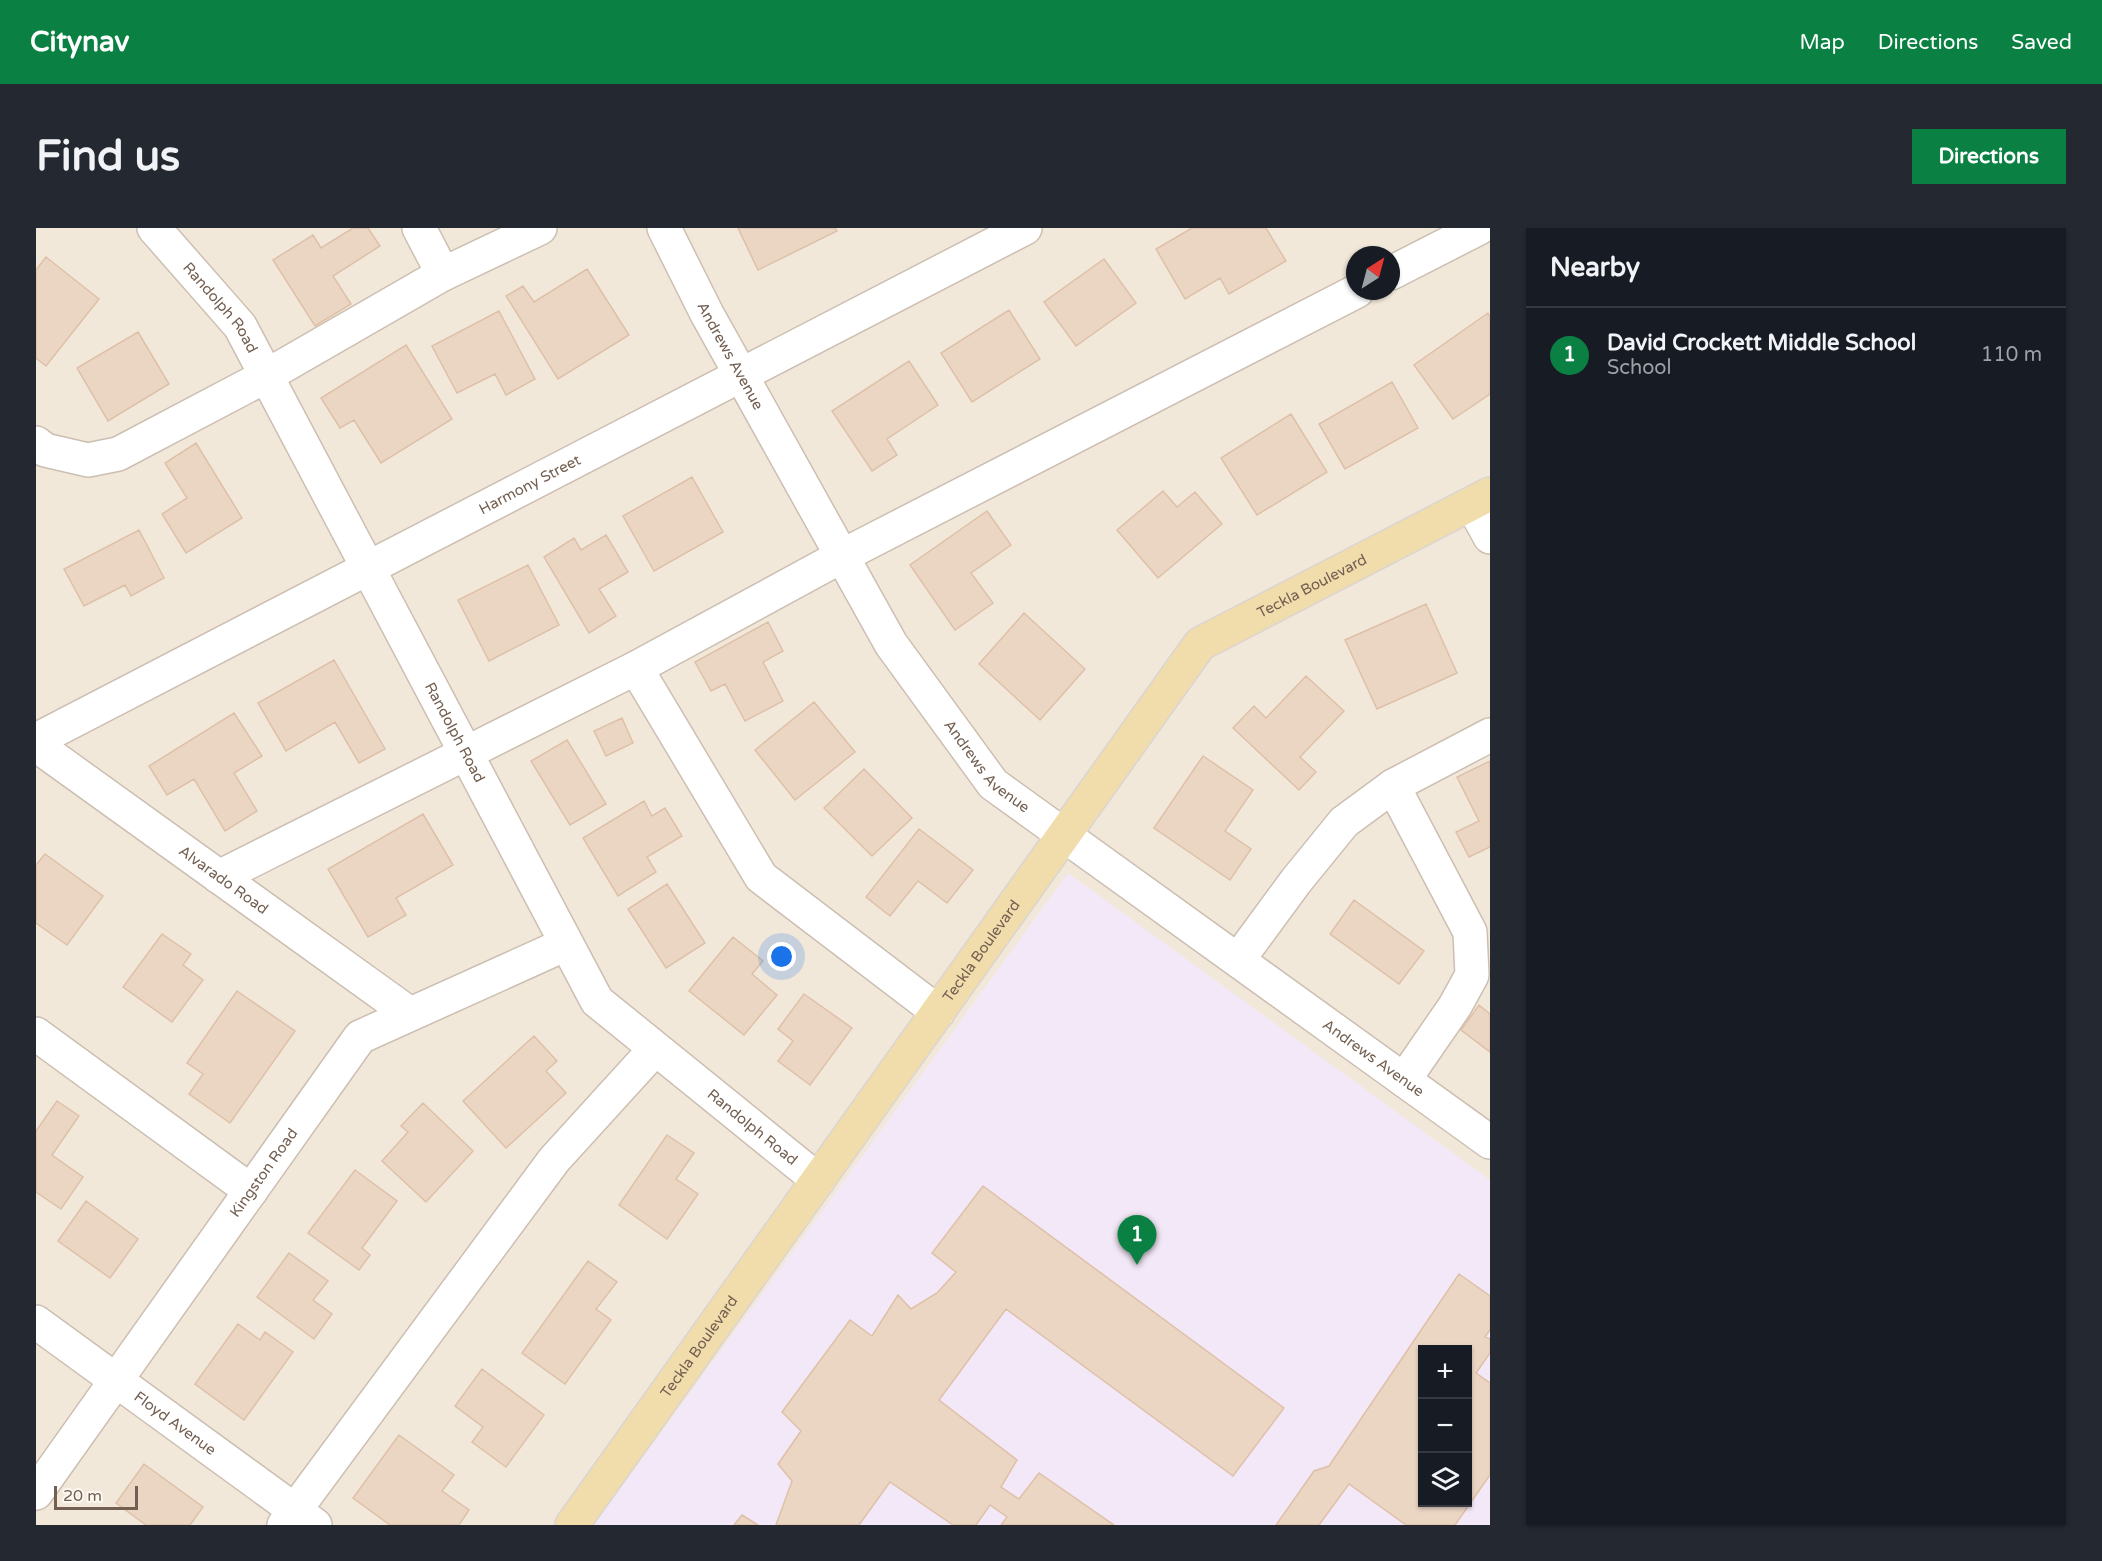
<!DOCTYPE html>
<meta charset="utf-8">
<style>
body{margin:0;font-family:"Varela Round",sans-serif;background:#242831;color:#f1f3f6}
.controls{position:absolute;right:18px;bottom:18px;display:grid;overflow:hidden;border-radius:0px;box-shadow:0 2px 4px #0004}
.controls button{width:54px;height:54px;display:grid;place-items:center;padding:0;border:0;border-bottom:2px solid #363941;background:#171b24;color:#f1f3f6;font:30px sans-serif}
.compass{position:absolute;left:1310px;top:18px;width:54px;height:54px;border-radius:50%;background:#171b24;box-shadow:0 2px 4px #0004;rotate:36deg}
.scale{position:absolute;left:18px;bottom:15px;width:84px;box-sizing:border-box;padding-left:6px;border:3px solid #735f51;border-top:0;font-size:16px;line-height:21px;white-space:nowrap;color:#735f51;-webkit-text-stroke:4px #fdf9f2;paint-order:stroke}
.you{position:absolute;left:746px;top:729px;width:21px;height:21px;margin:-15px;border:4px solid #fff;border-radius:50%;background:#1a73e8;box-shadow:0 0 0 9px #1a73e833}
.badge{display:grid;place-items:center;width:39px;height:39px;border-radius:50%;background:#0b8043;color:#fff;font-size:20px;font-weight:700}
.pin{position:absolute;translate:-50% -50px;filter:drop-shadow(0 2px 3px #0008)}
.pin::after{content:'';position:absolute;top:32px;width:21px;height:18px;background:inherit;clip-path:polygon(0 0,100% 0,50% 100%)}
.list{margin:0;padding:0;list-style:none}
h2{display:flex;justify-content:space-between;align-items:center;height:78px;margin:0;padding:0 24px;font-size:26px}
h2 small{font-size:20px;font-weight:400;color:#9ea1a6}
.list li{display:grid;grid-template-columns:39px 1fr auto;gap:18px;align-items:center;box-sizing:border-box;height:96px;padding:0 24px;border-top:2px solid #363941}
.list b{display:block;font-size:22px;white-space:nowrap}
.list p{margin:0;font-size:20px;white-space:nowrap;color:#9ea1a6}
.list em{font-size:20px;font-style:normal;color:#9ea1a6}
.icon{flex:none;width:33px;height:33px;fill:none;stroke:currentColor;stroke-width:2;stroke-linecap:round;stroke-linejoin:round}
.map{position:relative;flex:none;width:1454px;height:1297px;overflow:hidden;border-radius:0px}
header{display:flex;align-items:center;gap:36px;box-sizing:border-box;height:84px;padding:0 30px;background:#0b8043;color:#fff}
header strong{font-size:28px}
nav{display:flex;gap:33px;margin-inline-start:auto;font-size:21px}
.intro{display:flex;align-items:center;justify-content:space-between;box-sizing:border-box;height:144px;padding:0 36px}
h1{margin:0;font-size:42px}
.button{padding:15px 27px;border-radius:0px;background:#0b8043;color:#fff;font-size:21px;font-weight:700}
main{display:flex;gap:36px;padding:0 36px}
aside{flex:1;background:#171b24;border-radius:0px;box-shadow:0 2px 4px #0004}
.map>svg:first-child{display:block}
.residential{fill:#f2e8da;fill-rule:evenodd}
.education{fill:#f3e8f7;fill-rule:evenodd}
.building{fill:#ebd6c4;stroke:#dec0a8;stroke-width:1.5;fill-rule:evenodd}
.lines{fill:none;stroke-linecap:round;stroke-linejoin:round}
.minor-casing{stroke:#ccbfb2;stroke-width:36}
.major-casing{stroke:#dbd5d2;stroke-width:36}
.minor{stroke:#fff;stroke-width:33}
.major{stroke:#f1dcac;stroke-width:33}
.labels{text-anchor:middle;dominant-baseline:central;stroke-width:4.5;stroke-linejoin:round;paint-order:stroke}
.street-label{font-size:15px;fill:#735f51;stroke:#fdf9f2}
</style>
<header>
<strong>Citynav</strong>
<nav><a>Map</a><a>Directions</a><a>Saved</a></nav>
</header>
<div class="intro"><h1>Find us</h1><a class="button">Directions</a></div>
<main>
<div class="map">
<svg width="1454" height="1297" viewBox="0 0 1454 1297">
<rect width="100%" height="100%" fill="#fbf6eb"/>
<path class="residential" d="M 0,0 L 1454,0 L 1454,1297 L 0,1297 ZM 1319,27 L 1355,27 L 1355,63 L 1319,63 ZM 1386,1122 L 1432,1122 L 1432,1274 L 1386,1274 Z"/>
<path class="education" d="M 1032,645 L 1454,952 L 1454,1297 L 558,1297 ZM 1386,1122 L 1432,1122 L 1432,1274 L 1386,1274 Z"/>
<path class="building" d="M 317,0 L 332,0 L 344,18 L 297,48 L 315,76 L 279,98 L 237,32 L 277,7 L 285,20 Z
M 702,0 L 799,0 L 801,3 L 722,42 Z
M 1156,0 L 1230,0 L 1250,33 L 1193,66 L 1184,50 L 1149,71 L 1120,21 Z
M 10,29 L 63,71 L 10,138 L 0,130 L 0,42 Z
M 1068,31 L 1100,75 L 1040,118 L 1008,74 Z
M 551,41 L 593,107 L 522,151 L 470,68 L 487,58 L 498,74 Z
M 973,82 L 1004,131 L 936,174 L 905,125 Z
M 463,83 L 499,151 L 470,167 L 459,146 L 421,165 L 396,118 Z
M 1452,85 L 1454,89 L 1454,166 L 1417,191 L 1378,137 Z
M 102,104 L 133,156 L 72,193 L 41,140 Z
M 370,117 L 416,191 L 345,235 L 318,192 L 304,200 L 285,170 Z
M 873,133 L 902,177 L 851,211 L 861,227 L 836,243 L 796,183 Z
M 1356,154 L 1382,200 L 1309,241 L 1283,196 Z
M 1255,186 L 1291,244 L 1221,287 L 1185,230 Z
M 160,215 L 206,290 L 150,325 L 126,286 L 151,270 L 129,235 Z
M 656,249 L 687,304 L 618,343 L 587,288 Z
M 1127,263 L 1141,279 L 1159,264 L 1186,296 L 1122,350 L 1081,302 Z
M 951,283 L 975,317 L 935,345 L 957,375 L 919,402 L 874,337 Z
M 103,302 L 128,350 L 95,368 L 89,357 L 48,378 L 28,341 Z
M 570,307 L 592,344 L 563,361 L 580,388 L 553,405 L 508,329 L 538,310 L 545,322 Z
M 492,337 L 523,397 L 453,433 L 422,372 Z
M 1390,376 L 1421,445 L 1341,481 L 1309,412 Z
M 988,385 L 1049,441 L 1004,492 L 943,436 Z
M 732,394 L 747,423 L 727,434 L 747,473 L 709,493 L 689,456 L 675,463 L 659,434 Z
M 298,432 L 349,521 L 323,535 L 299,494 L 250,523 L 222,475 Z
M 1270,448 L 1308,483 L 1264,529 L 1280,544 L 1263,562 L 1197,500 L 1218,478 L 1230,490 Z
M 778,474 L 819,524 L 759,572 L 719,522 Z
M 198,485 L 226,528 L 198,545 L 221,583 L 189,603 L 158,551 L 131,567 L 113,538 Z
M 586,490 L 597,515 L 570,528 L 558,503 Z
M 531,512 L 570,576 L 534,597 L 495,533 Z
M 1167,528 L 1217,562 L 1189,603 L 1215,621 L 1194,652 L 1118,600 Z
M 1454,533 L 1454,619 L 1433,629 L 1420,604 L 1443,593 L 1421,549 Z
M 828,541 L 876,590 L 836,628 L 788,580 Z
M 608,573 L 616,588 L 629,580 L 646,608 L 611,629 L 620,644 L 582,668 L 547,610 Z
M 387,586 L 417,637 L 360,670 L 370,687 L 332,709 L 292,641 Z
M 883,601 L 937,642 L 911,675 L 882,653 L 854,688 L 830,669 Z
M 9,626 L 67,668 L 31,717 L 0,695 L 0,637 Z
M 631,656 L 669,715 L 630,740 L 592,681 Z
M 1318,672 L 1388,723 L 1363,756 L 1294,706 Z
M 126,706 L 155,726 L 147,737 L 167,752 L 136,794 L 87,759 Z
M 697,709 L 727,733 L 716,746 L 741,767 L 708,807 L 653,763 Z
M 201,763 L 259,803 L 194,895 L 153,866 L 167,846 L 151,835 Z
M 768,766 L 816,800 L 774,857 L 742,833 L 757,813 L 742,801 Z
M 1443,777 L 1454,786 L 1454,824 L 1425,802 Z
M 498,808 L 521,833 L 510,843 L 530,865 L 470,920 L 427,873 Z
M 21,873 L 43,888 L 16,927 L 47,949 L 25,981 L 0,964 L 0,903 Z
M 387,875 L 437,923 L 390,974 L 346,933 L 372,904 L 365,898 Z
M 631,907 L 658,925 L 640,951 L 662,966 L 631,1011 L 583,977 Z
M 319,942 L 361,973 L 326,1020 L 334,1027 L 323,1042 L 272,1005 Z
M 947,958 L 1248,1180 L 1197,1248 L 970,1081 L 903,1172 L 981,1232 L 965,1259 L 983,1271 L 1003,1245 L 1078,1297 L 965,1297 L 971,1289 L 954,1277 L 940,1297 L 917,1297 L 854,1254 L 823,1297 L 740,1297 L 756,1253 L 742,1236 L 765,1203 L 746,1184 L 814,1092 L 836,1108 L 862,1067 L 875,1081 L 901,1065 L 920,1044 L 896,1025 Z
M 50,973 L 102,1011 L 74,1050 L 22,1013 Z
M 253,1025 L 292,1053 L 277,1072 L 296,1086 L 278,1111 L 221,1069 Z
M 552,1033 L 581,1054 L 560,1081 L 575,1092 L 529,1156 L 486,1125 Z
M 1423,1046 L 1454,1068 L 1454,1102 L 1449,1109 L 1454,1111 L 1454,1125 L 1440,1145 L 1454,1155 L 1454,1247 L 1419,1297 L 1370,1297 L 1313,1256 L 1283,1297 L 1240,1297 L 1278,1243 L 1293,1238 ZM 1386,1122 L 1432,1122 L 1432,1274 L 1386,1274 Z
M 202,1096 L 224,1112 L 229,1104 L 257,1124 L 208,1192 L 159,1156 Z
M 446,1141 L 508,1187 L 470,1239 L 436,1214 L 447,1199 L 419,1178 Z
M 363,1207 L 418,1247 L 406,1263 L 433,1282 L 423,1297 L 354,1297 L 317,1270 Z
M 108,1236 L 167,1279 L 154,1297 L 110,1297 L 80,1275 Z
M 706,1287 L 722,1297 L 698,1297 Z"/>
<g class="lines">
<g class="minor-casing">
<g id="minor">
<path id="s1" d="M 118,0 L 204,98 L 561,773 L 782,952"/>
<path d="M 383,0 L 407,46"/>
<path id="s2" d="M 628,0 L 671,86 L 855,416 L 957,556 L 1454,914"/>
<path d="M 1355,45 L 1443,0"/>
<path d="M 0,215 L 9,222 L 52,232 L 82,226 L 230,148 L 407,46 L 504,0"/>
<path d="M 1436,276 L 1454,309"/>
<path d="M 600,440 L 725,649 L 902,784"/>
<path id="s3" d="M 0,512 L 989,0"/>
<path id="s4" d="M 0,517 L 374,786"/>
<path d="M 1357,558 L 1434,704 L 1436,747 L 1419,778 L 1368,852"/>
<path d="M 183,649 L 600,440 L 806,328 L 1321,63"/>
<path d="M 1202,732 L 1260,653 L 1308,594 L 1357,558 L 1454,507"/>
<path d="M 0,806 L 215,963"/>
<path id="s5" d="M 0,1094 L 279,1297"/>
<path id="s6" d="M 0,1265 L 324,809 L 530,716"/>
<path d="M 248,1297 L 518,932 L 619,821"/>
</g>
</g>
<g class="major-casing">
<g id="major">
<path id="s7" d="M 536,1297 L 1164,416 L 1454,266"/>
</g>
</g>
<use href="#minor" class="minor"/>
<use href="#major" class="major"/>
</g>
<g class="labels">
<g class="street-label">
<text stroke="none"><textPath href="#s1" startOffset="104">Randolph Road</textPath></text>
<text stroke="none"><textPath href="#s2" startOffset="144">Andrews Avenue</textPath></text>
<text stroke="none"><textPath href="#s3" startOffset="556">Harmony Street</textPath></text>
<text stroke="none"><textPath href="#s7" startOffset="1208">Teckla Boulevard</textPath></text>
<text stroke="none"><textPath href="#s1" startOffset="590">Randolph Road</textPath></text>
<text stroke="none"><textPath href="#s2" startOffset="630">Andrews Avenue</textPath></text>
<text stroke="none"><textPath href="#s4" startOffset="231">Alvarado Road</textPath></text>
<text stroke="none"><textPath href="#s7" startOffset="705">Teckla Boulevard</textPath></text>
<text stroke="none"><textPath href="#s2" startOffset="1116">Andrews Avenue</textPath></text>
<text stroke="none"><textPath href="#s1" startOffset="1094">Randolph Road</textPath></text>
<text stroke="none"><textPath href="#s6" startOffset="393">Kingston Road</textPath></text>
<text stroke="none"><textPath href="#s7" startOffset="219">Teckla Boulevard</textPath></text>
<text stroke="none"><textPath href="#s5" startOffset="172">Floyd Avenue</textPath></text>
</g>
</g>
</svg>
<div class="controls">
<button>+</button>
<button>−</button>
<button><svg class="icon" aria-label="layers" viewBox="0 0 24 24"><path d="M12 4l9 5-9 5-9-5zM3 14l9 5 9-5"/></svg></button>
</div>
<svg class="compass" viewBox="-18 -18 36 36"><path d="M0-13l5 13h-10z" fill="#e53935"/><path d="M0 13l5-13h-10z" fill="#9ea1a6"/></svg>
<div class="scale">20 m</div>
<div class="you"></div>
<div class="pin badge" style="left:1101px;top:1037px">1</div>
</div>
<aside>
<h2>Nearby<small></small></h2>
<ul class="list">
<li><span class="badge">1</span><div><b>David Crockett Middle School</b><p>School</p></div><em>110 m</em></li>
</ul>
</aside>
</main>
